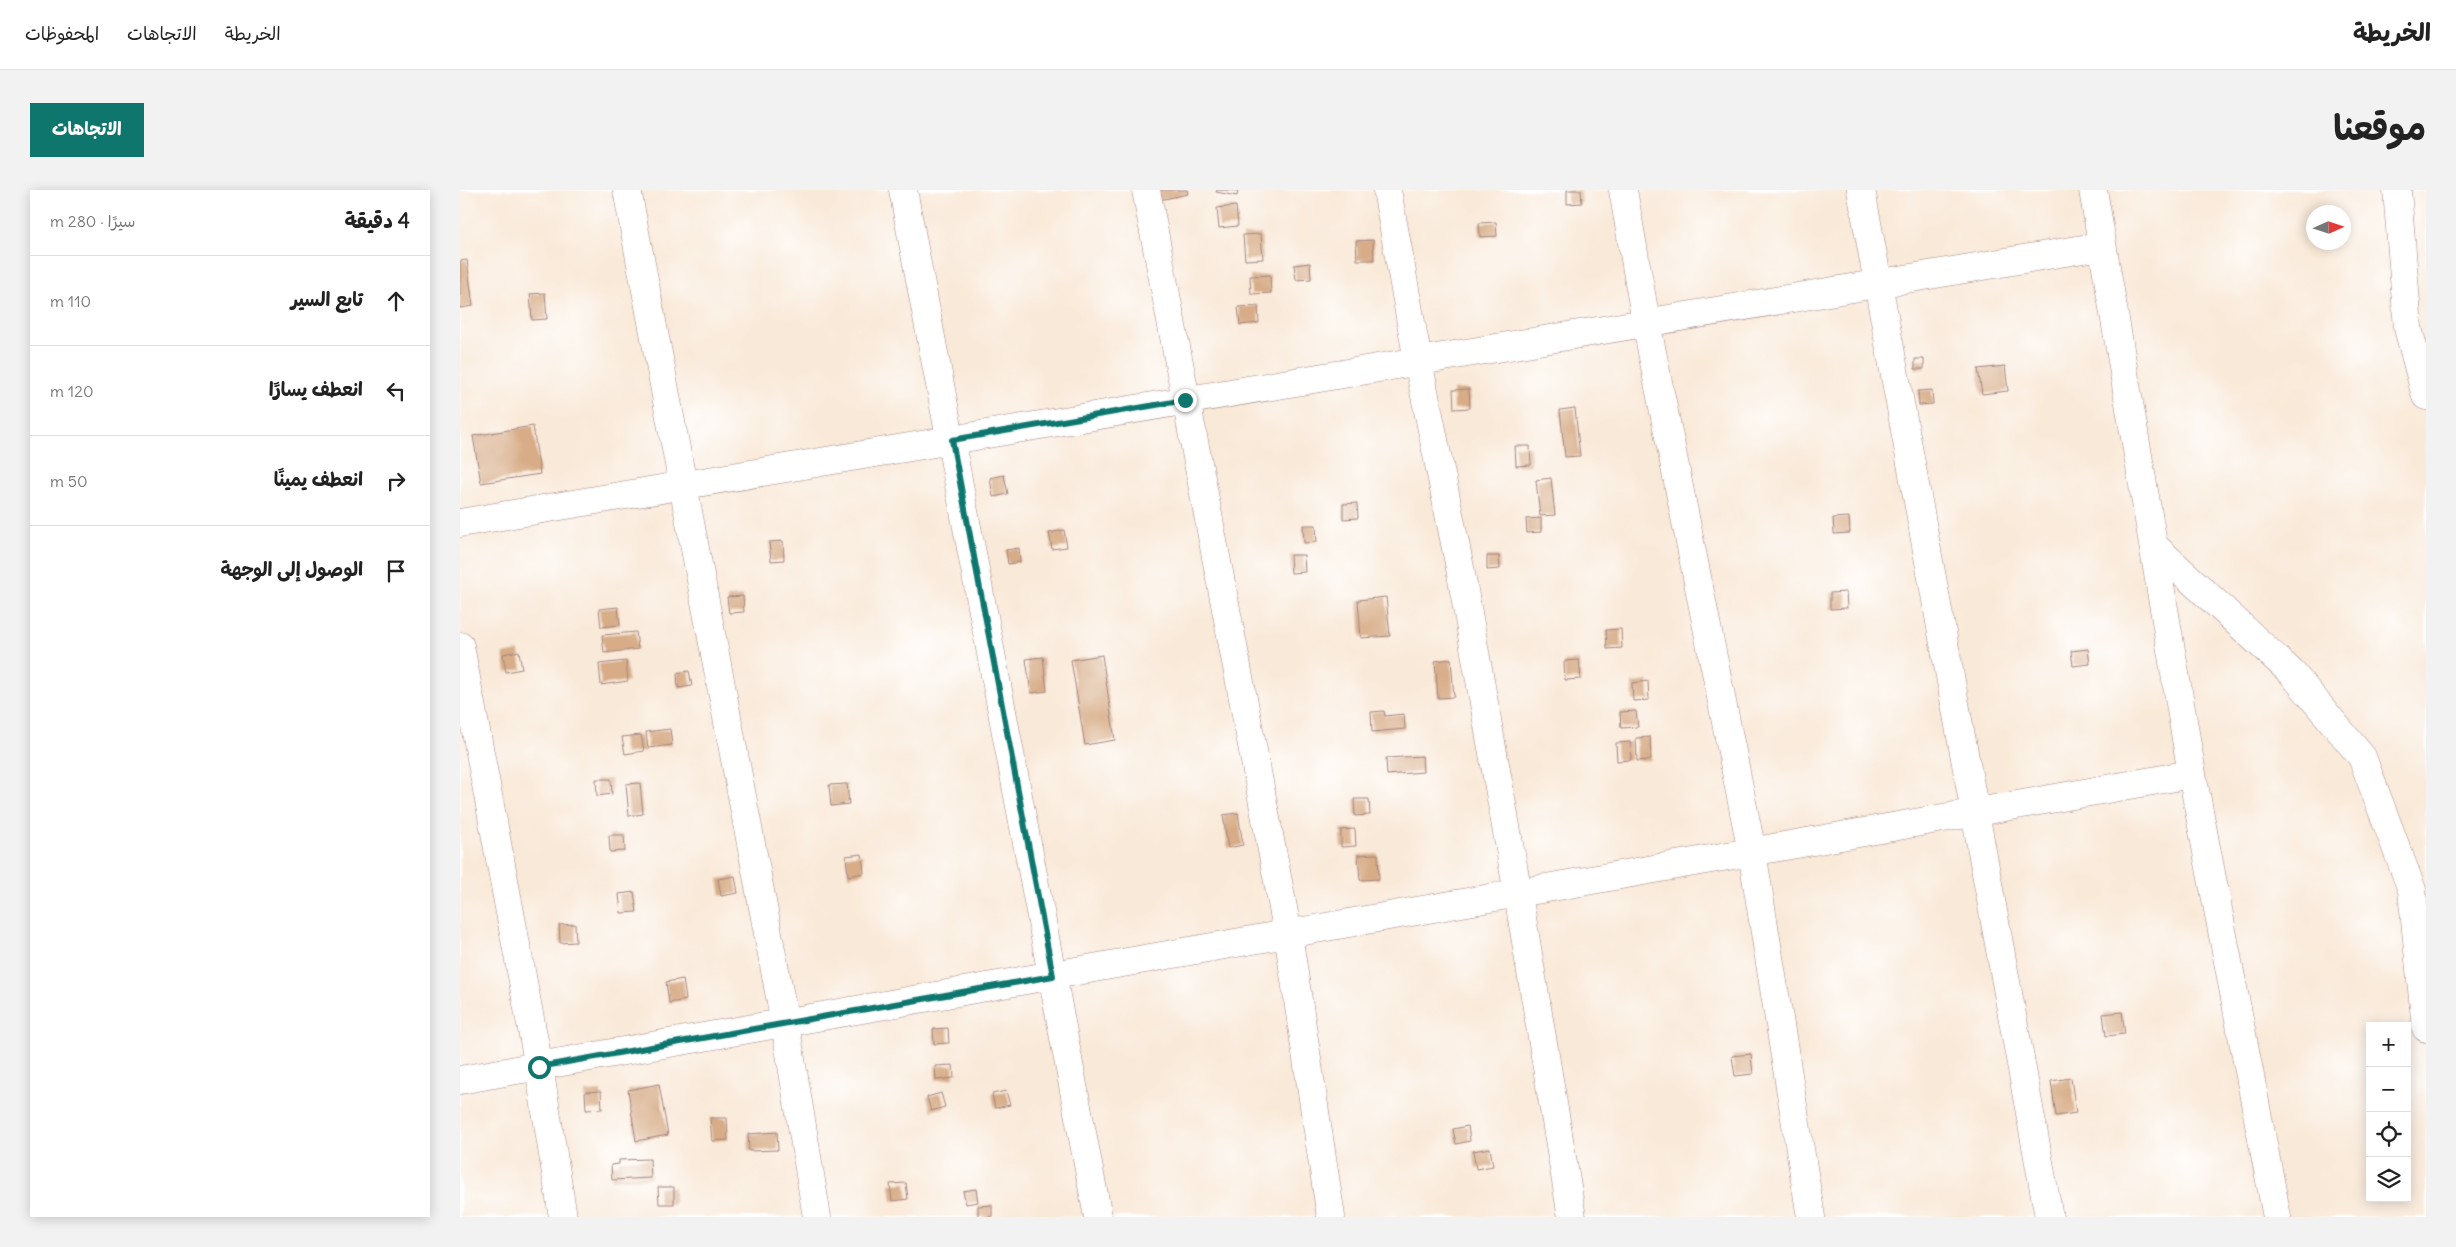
<!DOCTYPE html>
<html lang="ar">
<meta charset="utf-8">
<style>
body{margin:0;font-family:Delius,"Playpen Sans Arabic",sans-serif;background:#f2f2f2;color:#222;direction:rtl}
.controls{position:absolute;right:15px;bottom:15px;display:grid;overflow:hidden;border-radius:0px;box-shadow:0 2px 12px #0003}
.controls button{width:45px;height:45px;display:grid;place-items:center;padding:0;border:0;border-bottom:1px solid #e0e0e0;background:#fff;color:#222;font:25px sans-serif}
.compass{position:absolute;left:1846px;top:15px;width:45px;height:45px;border-radius:50%;background:#fff;box-shadow:0 2px 12px #0003;rotate:87deg}
.stop{position:absolute;width:15px;height:15px;margin:-11px;border:4px solid #0f766e;border-radius:50%;background:#fff}
.stop.end{background:#0f766e;border-color:#fff;box-shadow:0 1px 5px #0008}
.list{margin:0;padding:0;list-style:none}
h2{display:flex;justify-content:space-between;align-items:center;height:65px;margin:0;padding:0 20px;font-size:21px}
h2 small{font-size:16px;font-weight:400;color:#767676}
.list li{display:grid;grid-template-columns:32px 1fr auto;gap:15px;align-items:center;box-sizing:border-box;height:90px;padding:0 20px;border-top:1px solid #e0e0e0}
.list b{display:block;font-size:19px;white-space:nowrap}
.list em{font-size:16px;font-style:normal;color:#767676}
.icon{flex:none;width:28px;height:28px;fill:none;stroke:currentColor;stroke-width:2;stroke-linecap:round;stroke-linejoin:round}
.map{position:relative;flex:none;width:1966px;height:1027px;overflow:hidden;direction:ltr;border-radius:0px}
header{display:flex;align-items:center;gap:30px;box-sizing:border-box;height:70px;padding:0 25px;background:#fff;border-bottom:1px solid #e0e0e0}
header strong{font-size:24px}
nav{display:flex;gap:28px;margin-inline-start:auto;font-size:18px}
.intro{display:flex;align-items:center;justify-content:space-between;box-sizing:border-box;height:120px;padding:0 30px}
h1{margin:0;font-size:35px}
.button{padding:12px 22px;border-radius:0px;background:#0f766e;color:#fff;font-size:18px;font-weight:700}
main{display:flex;gap:30px;padding:0 30px}
aside{flex:1;background:#fff;border-radius:0px;box-shadow:0 2px 12px #0003}
.map>svg:first-child{display:block}
.building{fill:#d7ac86}
.lines{fill:none;stroke-linecap:round;stroke-linejoin:round}
.minor-casing{stroke:#a28482;stroke-width:29}
.minor{stroke:#fff;stroke-width:28}
.route{stroke:#0f766e;stroke-width:6}
</style>
<header>
<strong>الخريطة</strong>
<nav><a>الخريطة</a><a>الاتجاهات</a><a>المحفوظات</a></nav>
</header>
<div class="intro"><h1>موقعنا</h1><a class="button">الاتجاهات</a></div>
<main>
<div class="map">
<svg width="1966" height="1027" viewBox="0 0 1966 1027">
<rect width="100%" height="100%" fill="#fff"/>
<filter id="ink" filterUnits="userSpaceOnUse"><feTurbulence type="fractalNoise" baseFrequency=".02" numOctaves="2"/><feDisplacementMap in="SourceGraphic" scale="10" xChannelSelector="R" yChannelSelector="G"/><feConvolveMatrix kernelMatrix="1 2 1 2 8 2 1 2 1" color-interpolation-filters="sRGB"/></filter>
<filter id="wash" filterUnits="userSpaceOnUse"><feTurbulence type="fractalNoise" baseFrequency=".0096" numOctaves="4" result="noise"/><feDisplacementMap in="SourceGraphic" scale="20" xChannelSelector="R" yChannelSelector="G"/><feGaussianBlur stdDeviation="1.12" result="paint"/><feColorMatrix in="noise" values="0 0 0 0 0 0 0 0 0 0 0 0 0 0 0 0 0 1.4 0 .05"/><feComposite in="paint" operator="in"/></filter>
<g filter="url(#wash)">
<rect width="100%" height="100%" fill="#f9e9d8"/>
<g id="blocks">
<path class="building" d="M 688,0 L 727,0 L 728,4 L 690,12 Z
M 757,0 L 778,0 L 777,6 L 756,2 Z
M 1107,0 L 1121,0 L 1122,13 L 1107,14 Z
M 776,16 L 778,36 L 759,38 L 757,18 Z
M 1036,32 L 1037,46 L 1020,47 L 1019,33 Z
M 801,44 L 803,69 L 785,70 L 783,45 Z
M 913,50 L 914,70 L 897,70 L 896,51 Z
M 7,70 L 13,116 L 0,118 L 0,71 Z
M 850,73 L 851,89 L 836,90 L 834,75 Z
M 810,85 L 811,103 L 791,104 L 790,86 Z
M 85,103 L 87,129 L 72,130 L 70,104 Z
M 798,116 L 799,133 L 780,135 L 778,117 Z
M 1455,169 L 1464,169 L 1464,179 L 1455,179 Z
M 1545,176 L 1548,201 L 1522,204 L 1518,179 Z
M 1009,199 L 1010,218 L 994,219 L 993,200 Z
M 1472,200 L 1473,214 L 1459,215 L 1458,201 Z
M 1115,218 L 1120,266 L 1105,267 L 1100,220 Z
M 73,236 L 80,284 L 21,293 L 13,246 Z
M 1055,256 L 1070,256 L 1071,275 L 1056,276 Z
M 544,285 L 548,304 L 533,307 L 530,288 Z
M 1091,288 L 1095,325 L 1080,326 L 1076,290 Z
M 897,313 L 898,328 L 883,329 L 883,314 Z
M 1389,327 L 1390,343 L 1374,344 L 1373,328 Z
M 1081,328 L 1081,342 L 1067,343 L 1066,329 Z
M 843,335 L 856,335 L 857,352 L 844,353 Z
M 604,340 L 607,357 L 592,359 L 589,343 Z
M 323,351 L 324,370 L 311,371 L 309,352 Z
M 559,358 L 560,372 L 548,374 L 546,360 Z
M 830,365 L 844,365 L 845,382 L 831,383 Z
M 1027,366 L 1039,366 L 1040,379 L 1027,380 Z
M 1386,402 L 1387,418 L 1370,419 L 1370,403 Z
M 283,406 L 284,422 L 269,423 L 267,407 Z
M 926,407 L 930,446 L 901,448 L 898,410 Z
M 158,417 L 160,435 L 141,437 L 139,419 Z
M 1161,439 L 1162,458 L 1147,459 L 1146,440 Z
M 176,442 L 178,459 L 144,463 L 142,445 Z
M 1628,459 L 1630,474 L 1613,476 L 1611,461 Z
M 59,461 L 62,479 L 46,482 L 43,464 Z
M 642,465 L 655,550 L 625,555 L 611,470 Z
M 583,467 L 587,501 L 571,503 L 566,469 Z
M 991,469 L 994,507 L 978,508 L 975,471 Z
M 1119,470 L 1121,489 L 1105,490 L 1104,471 Z
M 166,471 L 168,491 L 141,495 L 139,474 Z
M 229,481 L 232,496 L 218,498 L 217,483 Z
M 1188,491 L 1189,510 L 1173,511 L 1172,493 Z
M 924,521 L 925,526 L 944,524 L 945,539 L 912,542 L 911,522 Z
M 1176,521 L 1178,537 L 1161,538 L 1160,522 Z
M 210,539 L 212,555 L 188,558 L 186,542 Z
M 181,545 L 184,561 L 165,564 L 162,547 Z
M 1190,547 L 1191,570 L 1177,571 L 1176,548 Z
M 1170,552 L 1171,570 L 1157,571 L 1156,553 Z
M 962,566 L 963,582 L 927,585 L 926,568 Z
M 136,589 L 151,589 L 152,604 L 137,606 Z
M 180,593 L 183,624 L 169,626 L 166,594 Z
M 387,594 L 389,614 L 371,616 L 369,595 Z
M 894,609 L 909,609 L 910,625 L 895,626 Z
M 778,623 L 783,655 L 768,658 L 763,625 Z
M 895,639 L 896,656 L 881,657 L 881,640 Z
M 149,645 L 164,645 L 165,661 L 150,662 Z
M 402,664 L 404,683 L 388,686 L 386,666 Z
M 918,664 L 919,689 L 900,690 L 898,665 Z
M 275,686 L 278,703 L 261,706 L 258,689 Z
M 174,702 L 177,722 L 161,723 L 159,704 Z
M 115,734 L 116,752 L 100,753 L 99,735 Z
M 223,789 L 226,810 L 209,813 L 206,792 Z
M 1662,822 L 1665,844 L 1646,846 L 1643,824 Z
M 488,838 L 489,853 L 474,854 L 473,839 Z
M 1291,864 L 1293,884 L 1275,886 L 1272,866 Z
M 493,875 L 494,888 L 476,890 L 475,876 Z
M 1611,888 L 1616,923 L 1596,926 L 1591,891 Z
M 199,894 L 208,945 L 176,951 L 168,900 Z
M 141,901 L 142,919 L 126,920 L 125,902 Z
M 546,901 L 550,915 L 535,918 L 532,904 Z
M 481,903 L 485,917 L 471,921 L 467,907 Z
M 250,928 L 267,928 L 268,950 L 252,951 Z
M 1008,936 L 1010,951 L 996,954 L 993,939 Z
M 317,942 L 318,960 L 289,961 L 288,944 Z
M 1030,958 L 1033,976 L 1016,979 L 1013,961 Z
M 190,969 L 191,988 L 152,990 L 151,975 L 159,974 L 159,970 Z
M 446,993 L 448,1009 L 432,1011 L 430,994 Z
M 198,997 L 214,997 L 214,1014 L 199,1014 Z
M 516,999 L 518,1012 L 506,1014 L 503,1001 Z
M 532,1015 L 532,1027 L 518,1027 L 518,1016 Z"/>
</g>
</g>
<g filter="url(#ink)">
<use href="#blocks" fill-opacity="0" stroke="#a28482" stroke-width="1"/>
<g class="lines">
<g class="minor-casing">
<path id="minor" d="M 167,0 L 325,833 L 357,1027
M 443,0 L 638,1027
M 686,0 L 828,744 L 871,1027
M 927,0 L 958,171 L 1000,378 L 1058,704 L 1112,1027
M 1163,0 L 1186,132 L 1292,662 L 1351,1027
M 1401,0 L 1589,1027
M 1633,0 L 1732,584 L 1817,1027
M 1937,0 L 1948,138 L 1966,206
M 0,333 L 1641,56
M 1693,355 L 1832,483 L 1902,567 L 1952,700 L 1966,838
M 0,456 L 79,877 L 103,1027
M 0,890 L 1732,584"/>
</g>
<use href="#minor" class="minor"/>
</g>
</g>
<g class="lines" filter="url(#ink)">
<path class="route" d="M 79,877 L 593,786 L 492,250 L 725,210"/>
</g>
</svg>
<div class="controls">
<button>+</button>
<button>−</button>
<button><svg class="icon" aria-label="locate" viewBox="0 0 24 24"><circle cx="12" cy="12" r="6"/><path d="M12 2v4M12 18v4M2 12h4M18 12h4"/></svg></button>
<button><svg class="icon" aria-label="layers" viewBox="0 0 24 24"><path d="M12 4l9 5-9 5-9-5zM3 14l9 5 9-5"/></svg></button>
</div>
<svg class="compass" viewBox="-18 -18 36 36"><path d="M0-13l5 13h-10z" fill="#e53935"/><path d="M0 13l5-13h-10z" fill="#767676"/></svg>
<div class="stop" style="left:79px;top:877px"></div>
<div class="stop end" style="left:725px;top:210px"></div>
</div>
<aside>
<h2>4 دقيقة<small>سيرًا · 280 m</small></h2>
<ul class="list">
<li><svg class="icon" aria-label="ahead" viewBox="0 0 24 24"><path d="M12 20V5M6 11l6-6 6 6"/></svg><div><b>تابع السير</b></div><em>110 m</em></li>
<li><svg class="icon" aria-label="left" viewBox="0 0 24 24"><path d="M17 20v-9H6M10 6l-5 5 5 5"/></svg><div><b>انعطف يسارًا</b></div><em>120 m</em></li>
<li><svg class="icon" aria-label="right" viewBox="0 0 24 24"><path d="M7 20v-9h11M14 6l5 5-5 5"/></svg><div><b>انعطف يمينًا</b></div><em>50 m</em></li>
<li><svg class="icon" aria-label="arrive" viewBox="0 0 24 24"><path d="M6 21V4h12l-3 4 3 4H6"/></svg><div><b>الوصول إلى الوجهة</b></div></li>
</ul>
</aside>
</main>
